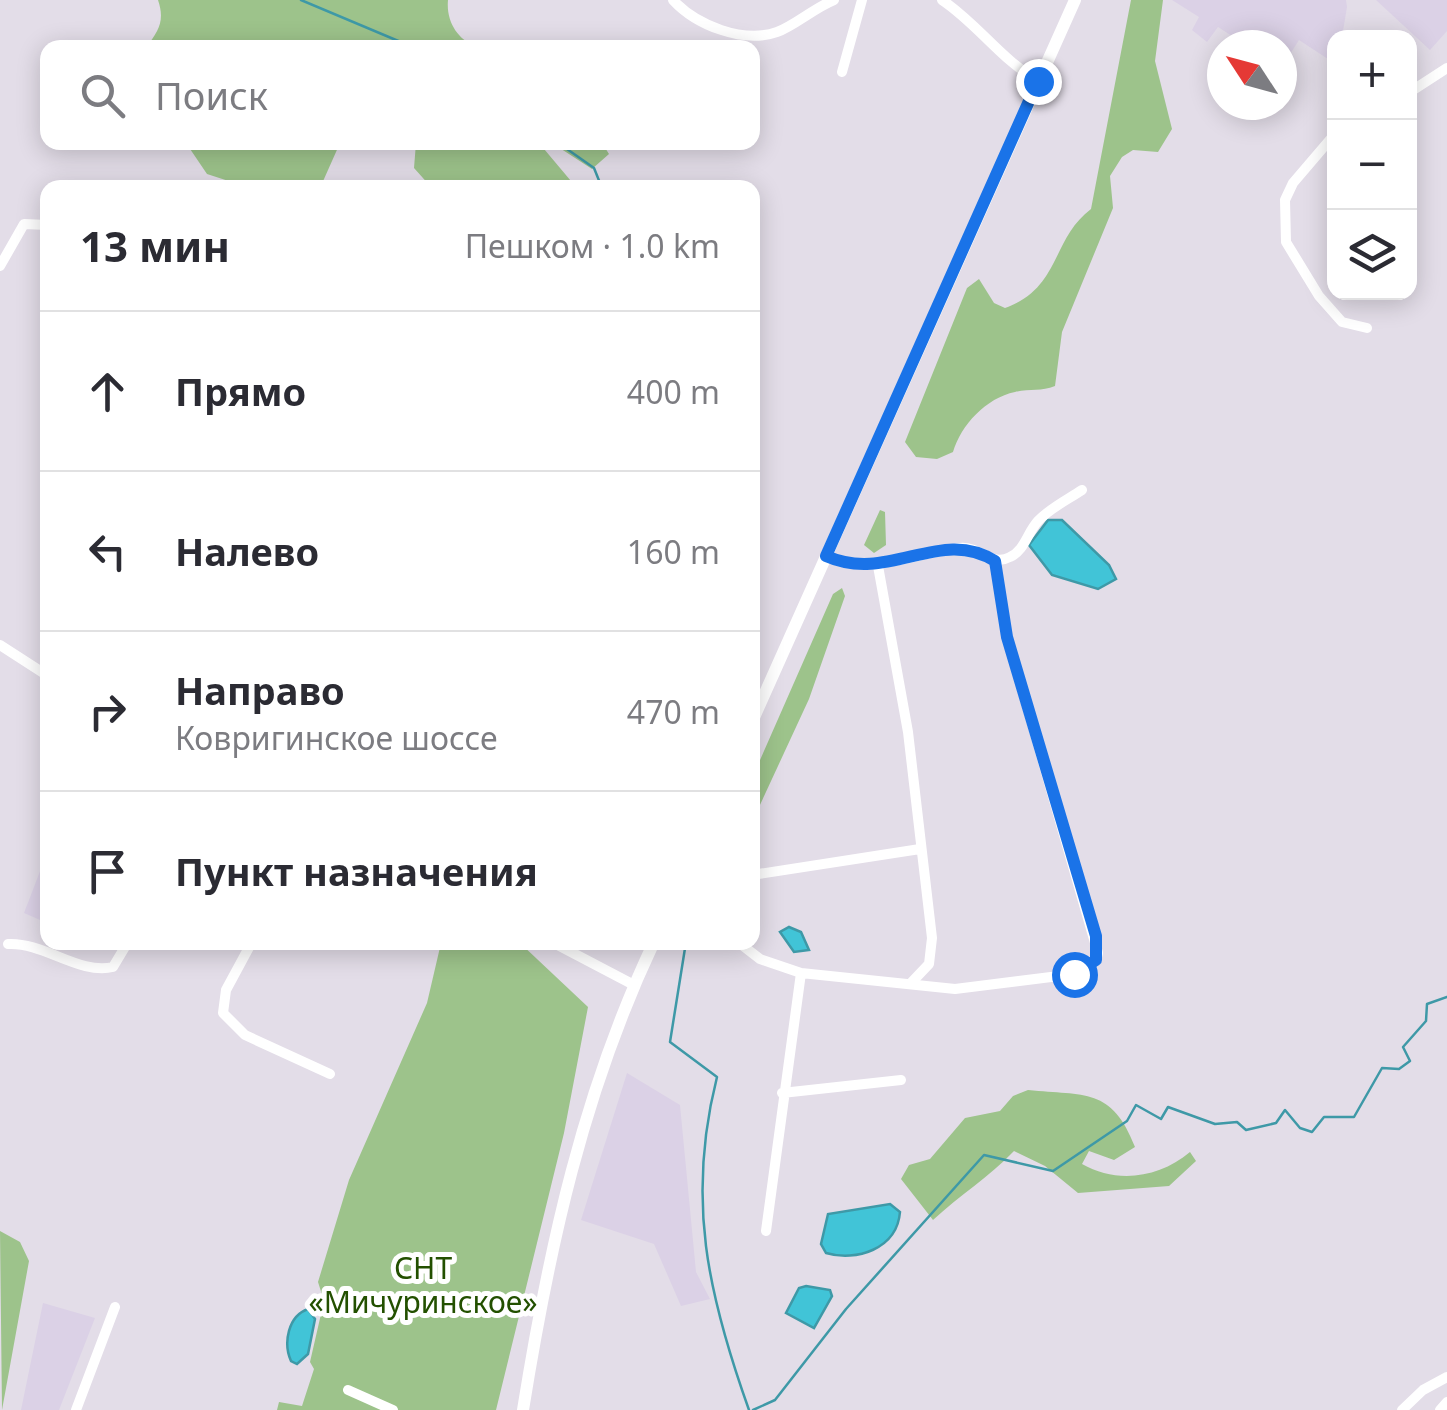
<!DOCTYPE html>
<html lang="ru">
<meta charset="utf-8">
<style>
body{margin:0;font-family:"Noto Sans",sans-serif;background:#f7f7f7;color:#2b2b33}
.controls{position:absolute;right:30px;top:30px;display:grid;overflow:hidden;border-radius:20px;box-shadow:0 5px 25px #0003}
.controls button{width:90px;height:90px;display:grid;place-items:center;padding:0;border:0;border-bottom:2px solid #e1e1e2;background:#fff;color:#2b2b33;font:50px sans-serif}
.compass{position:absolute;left:1207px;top:30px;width:90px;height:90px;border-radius:50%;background:#fff;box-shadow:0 5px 25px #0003;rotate:306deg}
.stop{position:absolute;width:30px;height:30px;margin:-22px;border:8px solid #1a73e8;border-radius:50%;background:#fff}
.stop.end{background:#1a73e8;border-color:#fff;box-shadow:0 2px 10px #0008}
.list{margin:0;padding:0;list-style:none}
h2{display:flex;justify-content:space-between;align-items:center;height:130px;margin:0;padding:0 40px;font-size:42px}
h2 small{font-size:32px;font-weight:400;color:#7c7c81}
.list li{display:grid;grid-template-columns:65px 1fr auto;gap:30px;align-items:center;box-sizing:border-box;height:160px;padding:0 40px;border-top:2px solid #e1e1e2}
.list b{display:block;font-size:38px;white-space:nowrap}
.list p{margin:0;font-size:32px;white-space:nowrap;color:#7c7c81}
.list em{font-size:32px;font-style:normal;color:#7c7c81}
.icon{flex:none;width:55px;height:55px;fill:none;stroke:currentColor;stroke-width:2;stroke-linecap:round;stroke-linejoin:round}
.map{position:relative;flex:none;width:1447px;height:1410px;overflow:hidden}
.search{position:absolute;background:#fff;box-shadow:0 5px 25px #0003;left:40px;top:40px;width:720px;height:110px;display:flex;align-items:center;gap:25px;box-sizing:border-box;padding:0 35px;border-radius:20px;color:#7c7c81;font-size:38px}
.panel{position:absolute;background:#fff;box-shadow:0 5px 25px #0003;left:40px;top:180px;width:720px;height:770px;border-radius:20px}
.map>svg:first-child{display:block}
.industrial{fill:#dbd1e6}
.green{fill:#9dc38b}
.water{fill:#41c4d7;stroke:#3e99a7;stroke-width:2.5}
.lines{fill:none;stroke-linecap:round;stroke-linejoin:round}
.stream{stroke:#3e99a7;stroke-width:2.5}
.minor{stroke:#fff;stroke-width:10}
.major{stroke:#fff;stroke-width:12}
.route{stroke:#1a73e8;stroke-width:12}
.labels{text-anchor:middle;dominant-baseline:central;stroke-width:10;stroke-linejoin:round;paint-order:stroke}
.park-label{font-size:30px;fill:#235000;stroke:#fff}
</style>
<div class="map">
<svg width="1447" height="1410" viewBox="0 0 1447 1410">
<rect width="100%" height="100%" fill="#e3dde8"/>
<path class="industrial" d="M 1172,0 L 1346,0 L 1347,7 L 1342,37 L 1334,38 L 1331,61 L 1299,40 L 1282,67 L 1282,45 L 1246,45 L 1218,27 L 1207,42 L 1192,30 L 1199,17 Z
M 1376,0 L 1447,0 L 1447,31 L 1430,50 Z
M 47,853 L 47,923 L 24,913 Z
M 627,1073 L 680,1105 L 696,1272 L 710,1299 L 681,1306 L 654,1244 L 581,1220 Z
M 43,1303 L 95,1318 L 59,1410 L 21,1410 Z"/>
<path class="green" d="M 158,0 L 448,0 C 446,21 457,39 476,47 L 146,47 C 159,31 165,20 158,0 Z
M 1131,0 L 1163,0 L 1155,61 L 1172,129 L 1158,152 L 1133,150 L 1122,157 L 1110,176 L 1113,208 L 1062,332 L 1055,386 C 1041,392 1030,388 1015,392 C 986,398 961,425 953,452 L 937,459 L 916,457 L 905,442 L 967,288 L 979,279 L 994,303 L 1005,308 C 1061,288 1051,239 1091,209 Z
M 186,143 L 186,142 L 340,143 L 320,188 L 247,187 L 207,174 Z
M 416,143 L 539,143 L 576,187 L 431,187 L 414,168 Z
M 552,143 L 602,143 L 609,154 L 592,169 Z
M 880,510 L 885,512 L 886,545 L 874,553 L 864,545 Z
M 842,588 L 845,596 L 809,699 L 753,820 L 753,776 L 833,594 Z
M 441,943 L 520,943 L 588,1007 L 564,1133 L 496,1410 L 277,1410 L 279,1402 L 302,1406 L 314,1369 L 310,1362 L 324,1301 L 318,1282 L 349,1180 L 427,1003 Z
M 1028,1090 C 1085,1096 1112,1087 1135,1147 L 1114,1160 L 1089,1151 L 1082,1164 C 1117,1184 1159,1178 1190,1152 L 1196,1161 L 1169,1186 L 1078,1193 L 1045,1166 L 1014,1151 C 989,1177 960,1195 933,1220 L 901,1179 L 909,1165 L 930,1159 L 965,1118 L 1000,1111 L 1013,1096 Z
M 0,1231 L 20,1242 L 29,1261 L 2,1410 Z"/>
<path class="water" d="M 1048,520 L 1062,520 L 1109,565 L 1116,579 L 1098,589 L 1052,575 L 1029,545 Z
M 789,927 L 801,932 L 809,950 L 794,952 L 780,932 Z
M 890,1204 L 900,1212 C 897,1249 856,1262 826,1253 L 821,1244 L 828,1214 Z
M 806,1286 L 830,1290 L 832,1296 L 814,1328 L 786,1313 L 799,1288 Z
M 308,1309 L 315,1319 L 308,1354 L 297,1364 L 291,1361 C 283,1343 288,1316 308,1309 Z"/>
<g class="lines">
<path class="stream" d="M 301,0 L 415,48
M 557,142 L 594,168 L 602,188
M 686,942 L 670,1042 L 717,1077 C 686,1199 708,1295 749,1410
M 753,1410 L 775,1400 L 846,1309 L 984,1155 L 1053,1171 L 1127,1121 L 1136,1105 L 1161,1119 L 1168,1107 L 1215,1124 L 1237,1122 L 1246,1130 L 1276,1123 L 1285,1110 L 1300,1128 L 1312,1132 L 1324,1117 L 1354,1117 L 1382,1068 L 1399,1069 L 1410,1061 L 1403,1047 L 1426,1021 L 1427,1004 L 1447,997"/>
<path class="minor" d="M 673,0 C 696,25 743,44 777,32 C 794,26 814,8 834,0
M 942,0 C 978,24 1001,60 1039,81
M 842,72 L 862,0
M 1410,92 L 1447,68
M 1334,135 L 1293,183 L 1285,200 L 1286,242 L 1319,296 L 1342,322 L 1367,328
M 0,266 L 24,224 L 48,225
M 826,556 C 872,576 913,553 960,548 C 980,546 992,567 1010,557 C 1025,550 1027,533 1038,521 C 1050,508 1067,500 1082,490
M 878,566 L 908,732 L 932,938 L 929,964 L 910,984
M 0,645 L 48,676
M 752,875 L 920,849
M 252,942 L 226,990 L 223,1013 L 245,1035 L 330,1074
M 552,942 L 634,985
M 738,942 L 760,959 L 801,973 L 955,989 L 1075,974 L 1096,961 L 1098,953 L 1007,637 L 995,561
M 8,944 C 44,942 79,975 113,967 L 128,942
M 782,1093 L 901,1080
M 766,1231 L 801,973
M 348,1390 L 393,1410
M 76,1410 L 115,1307
M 1402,1410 L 1423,1390 L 1447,1377
M 1440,1410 L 1447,1402"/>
<path class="major" d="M 752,722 L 1075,0
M 523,1410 C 549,1248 583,1092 654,942"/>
</g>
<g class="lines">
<path class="route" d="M 1038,81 L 826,556 C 889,584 940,526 995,561 L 1007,637 L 1096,936 L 1096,960 L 1074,974"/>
</g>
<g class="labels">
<g class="park-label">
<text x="423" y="1267">СНТ<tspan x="423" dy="34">«Мичуринское»</tspan></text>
</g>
</g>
</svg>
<div class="controls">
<button>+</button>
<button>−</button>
<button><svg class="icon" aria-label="layers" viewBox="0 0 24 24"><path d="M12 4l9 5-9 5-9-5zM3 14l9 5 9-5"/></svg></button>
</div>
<svg class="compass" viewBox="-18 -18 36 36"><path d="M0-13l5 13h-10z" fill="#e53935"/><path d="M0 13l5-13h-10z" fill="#7c7c81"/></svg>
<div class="stop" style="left:1074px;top:974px"></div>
<div class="stop end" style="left:1038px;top:81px"></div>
<div class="search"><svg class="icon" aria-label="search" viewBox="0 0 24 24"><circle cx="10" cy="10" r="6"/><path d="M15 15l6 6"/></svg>Поиск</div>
<section class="panel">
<h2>13 мин<small>Пешком · 1.0 km</small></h2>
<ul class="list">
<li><svg class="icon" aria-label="ahead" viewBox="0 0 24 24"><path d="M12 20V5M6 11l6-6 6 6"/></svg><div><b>Прямо</b></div><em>400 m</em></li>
<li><svg class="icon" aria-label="left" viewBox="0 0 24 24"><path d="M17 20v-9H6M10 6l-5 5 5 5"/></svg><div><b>Налево</b></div><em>160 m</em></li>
<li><svg class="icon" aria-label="right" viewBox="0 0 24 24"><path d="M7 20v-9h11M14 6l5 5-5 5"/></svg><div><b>Направо</b><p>Ковригинское шоссе</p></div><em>470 m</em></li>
<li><svg class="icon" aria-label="arrive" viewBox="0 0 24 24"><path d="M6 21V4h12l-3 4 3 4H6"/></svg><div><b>Пункт назначения</b></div></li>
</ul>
</section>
</div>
